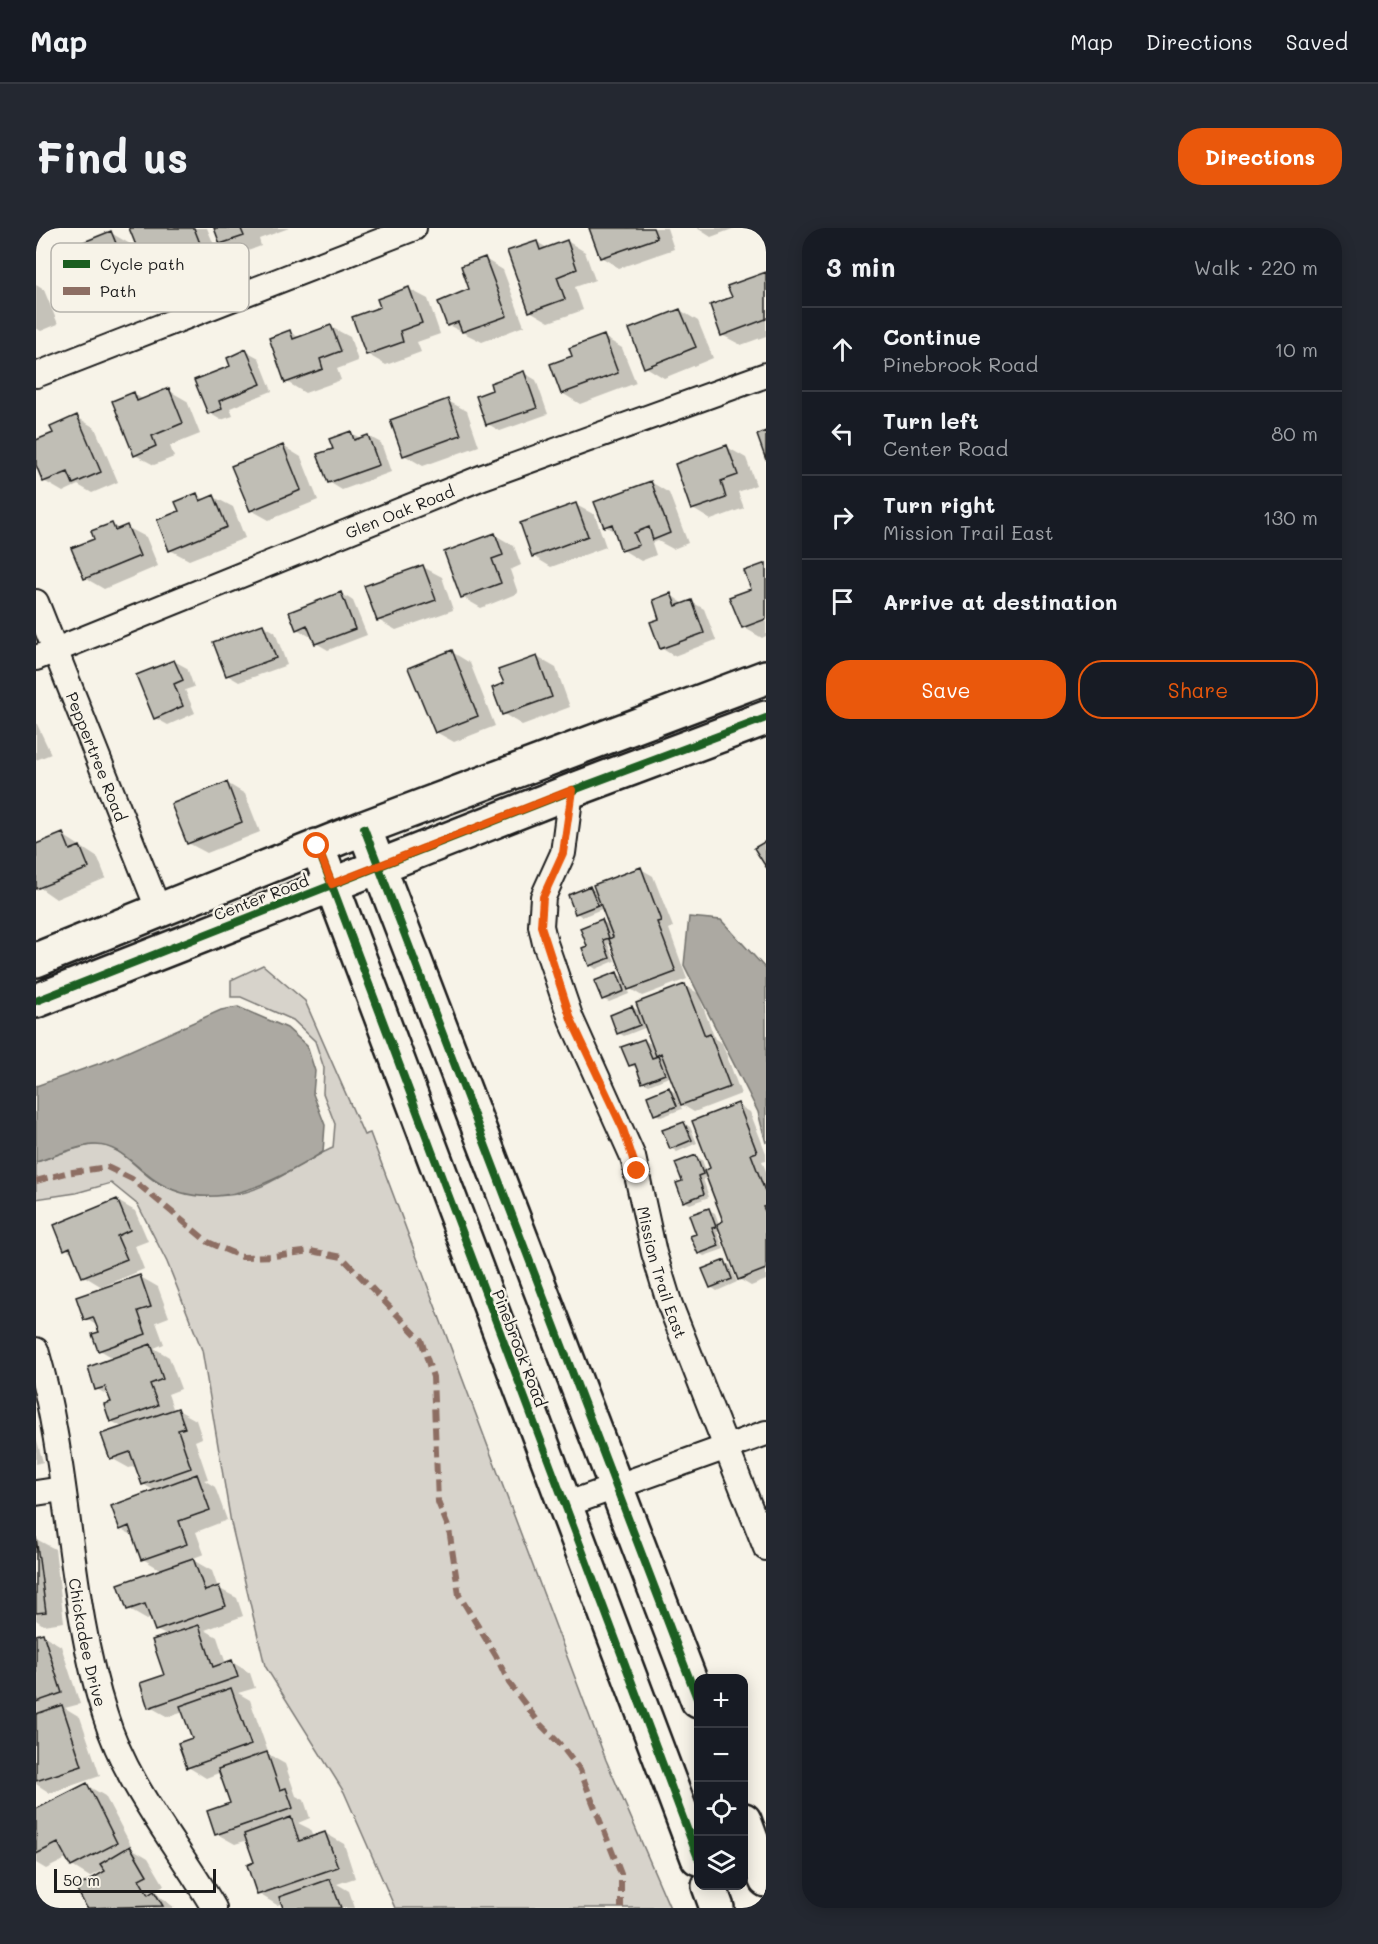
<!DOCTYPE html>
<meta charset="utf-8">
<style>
body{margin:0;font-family:Mali,sans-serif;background:#242831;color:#f1f3f6}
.controls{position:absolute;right:18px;bottom:18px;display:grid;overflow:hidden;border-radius:12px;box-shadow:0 3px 15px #0003}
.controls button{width:54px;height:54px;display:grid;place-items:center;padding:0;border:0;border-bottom:2px solid #363941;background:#171b24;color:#f1f3f6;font:30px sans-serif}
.scale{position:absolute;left:18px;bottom:15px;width:162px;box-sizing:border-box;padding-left:6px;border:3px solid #1c1c1c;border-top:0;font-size:16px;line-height:21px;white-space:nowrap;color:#1c1c1c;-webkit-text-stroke:4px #f7f3e8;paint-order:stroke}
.stop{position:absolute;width:18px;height:18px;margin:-14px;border:4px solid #ea580c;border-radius:50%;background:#fff}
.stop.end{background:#ea580c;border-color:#fff;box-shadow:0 2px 6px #0008}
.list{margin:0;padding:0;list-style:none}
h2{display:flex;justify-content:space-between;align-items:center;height:78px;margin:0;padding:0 24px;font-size:26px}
h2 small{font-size:20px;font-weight:400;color:#9ea1a6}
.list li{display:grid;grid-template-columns:39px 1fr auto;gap:18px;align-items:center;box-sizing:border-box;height:84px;padding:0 24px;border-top:2px solid #363941}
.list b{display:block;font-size:22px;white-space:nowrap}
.list p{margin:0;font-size:20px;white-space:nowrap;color:#9ea1a6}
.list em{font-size:20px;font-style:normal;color:#9ea1a6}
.actions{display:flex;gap:12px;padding:18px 24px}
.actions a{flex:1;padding:14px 0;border:2px solid #ea580c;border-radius:24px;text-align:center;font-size:21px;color:#ea580c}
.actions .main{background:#ea580c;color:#fff}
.icon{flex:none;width:33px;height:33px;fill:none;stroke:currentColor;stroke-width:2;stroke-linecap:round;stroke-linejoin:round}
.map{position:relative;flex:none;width:730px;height:1680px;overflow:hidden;border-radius:24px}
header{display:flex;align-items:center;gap:36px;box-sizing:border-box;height:84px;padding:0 30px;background:#171b24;border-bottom:2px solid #363941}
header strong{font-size:28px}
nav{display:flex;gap:33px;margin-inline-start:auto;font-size:21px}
.intro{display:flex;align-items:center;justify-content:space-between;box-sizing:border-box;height:144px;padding:0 36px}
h1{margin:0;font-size:42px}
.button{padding:15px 27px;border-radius:24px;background:#ea580c;color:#fff;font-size:21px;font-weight:700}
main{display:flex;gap:36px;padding:0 36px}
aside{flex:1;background:#171b24;border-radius:24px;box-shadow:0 3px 15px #0003}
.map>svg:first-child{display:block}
.green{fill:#d7d3cb;stroke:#7a7874;stroke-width:1.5}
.water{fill:#aca9a2;stroke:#72716c;stroke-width:1.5}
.shadow{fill:#0003}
.building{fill:#c0beb5;stroke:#1c1c1c;stroke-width:1.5}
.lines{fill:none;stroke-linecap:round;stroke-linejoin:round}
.street-casing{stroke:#1c1c1c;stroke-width:28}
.secondary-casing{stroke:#1c1c1c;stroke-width:38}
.street{stroke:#f7f3e8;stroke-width:24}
.secondary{stroke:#f7f3e8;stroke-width:33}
.quiet{stroke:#8d6e63;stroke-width:6;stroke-dasharray:12 6;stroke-linecap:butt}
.cycleway-casing{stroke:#f7f3e8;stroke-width:11}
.cycleway{stroke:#1b5e20;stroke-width:8}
.route{stroke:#ea580c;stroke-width:8}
.labels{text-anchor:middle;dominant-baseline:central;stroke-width:5;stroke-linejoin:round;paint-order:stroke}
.street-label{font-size:16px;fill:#1c1c1c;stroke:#f7f3e8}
.key{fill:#f7f3e8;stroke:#b5b2ab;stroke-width:1.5}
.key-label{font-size:16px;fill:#1c1c1c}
</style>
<header>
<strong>Map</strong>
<nav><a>Map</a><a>Directions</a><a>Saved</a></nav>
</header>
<div class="intro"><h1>Find us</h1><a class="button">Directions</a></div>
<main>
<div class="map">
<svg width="730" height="1680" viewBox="0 0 730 1680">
<rect width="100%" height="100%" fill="#f7f3e8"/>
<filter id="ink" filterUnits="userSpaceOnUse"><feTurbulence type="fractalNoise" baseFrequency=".0167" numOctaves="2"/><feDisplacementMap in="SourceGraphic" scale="12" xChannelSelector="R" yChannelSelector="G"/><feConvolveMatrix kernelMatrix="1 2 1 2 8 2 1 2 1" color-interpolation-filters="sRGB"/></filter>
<g filter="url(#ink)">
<path class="green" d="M 227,737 L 269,773 L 328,907 L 334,905 L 570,1532 L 634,1680 L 359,1680 L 308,1564 L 229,1438 L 195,1295 L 166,1122 L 131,1034 L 102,977 L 75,955 L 40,965 L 0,971 L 0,934 C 18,929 38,919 57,917 C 85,914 101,944 122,955 C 145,966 169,969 193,967 C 229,965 265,933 297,920 L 299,896 L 287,865 L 288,840 L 279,813 L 257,792 L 205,769 L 195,769 L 195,752 Z"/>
<path class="water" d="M 653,689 L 685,692 L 730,741 L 730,915 L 722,884 L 648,737 Z
M 202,779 L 251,800 L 271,818 L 279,843 L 277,866 L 289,897 L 287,924 C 239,954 175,989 120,953 C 101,941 83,915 57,917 C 39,918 17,929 0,934 L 0,858 L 73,832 L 185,782 Z"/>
<path class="shadow" d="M 95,0 L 171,0 L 185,34 L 130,55 L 112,44 Z
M 180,0 L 253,0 L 223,11 L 225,18 L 204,26 L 185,15 Z
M 555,0 L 631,0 L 638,21 L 583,40 L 565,29 Z
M 661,0 L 699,0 L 675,9 Z
M 75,5 L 94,16 L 109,56 L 54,78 L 36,68 Z
M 531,13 L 549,24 L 559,52 L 539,59 L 547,82 L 513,94 L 494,83 L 473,24 L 501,14 L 511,20 Z
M 449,31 L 467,42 L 488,98 L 446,114 L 412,97 L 435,62 Z
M 730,45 L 730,108 L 705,117 L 686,107 L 698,70 Z
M 0,57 L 8,62 L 22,96 L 5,103 L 0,100 Z
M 373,61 L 392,71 L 404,106 L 381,114 L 385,124 L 350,137 L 331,126 L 346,80 Z
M 644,82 L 662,93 L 677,130 L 628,150 L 610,139 Z
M 295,99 L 314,109 L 322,133 L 301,141 L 305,152 L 269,165 L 251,154 L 254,104 L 264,110 Z
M 568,109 L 586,120 L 600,155 L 544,176 L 526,165 L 538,129 Z
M 210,123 L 223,130 L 236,163 L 194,180 L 197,188 L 185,192 L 173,185 L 196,138 Z
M 488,145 L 500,152 L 512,186 L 464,203 L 452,196 L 458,163 Z
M 132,162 L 151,173 L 164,206 L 134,218 L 138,229 L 118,237 L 99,227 L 98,166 L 108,172 Z
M 412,173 L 431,183 L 443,218 L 387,238 L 368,227 Z
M 41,189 L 59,200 L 82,254 L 56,265 L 42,257 L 27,264 L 8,253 L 0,233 L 0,214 L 19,206 Z
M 315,205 L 326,211 L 332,208 L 345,215 L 355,244 L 306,262 L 293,254 L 299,222 Z
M 247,218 L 265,229 L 282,272 L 233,292 L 215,282 Z
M 691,219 L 710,230 L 720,257 L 702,264 L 708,280 L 675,292 L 657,281 Z
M 615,254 L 633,265 L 652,315 L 637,321 L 622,313 L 616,315 L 620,327 L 605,333 L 587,322 L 581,305 L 569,298 Z
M 161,267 L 170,272 L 178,269 L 197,279 L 209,310 L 153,332 L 134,322 L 145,284 Z
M 540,277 L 559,287 L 570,319 L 515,339 L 497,328 Z
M 76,297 L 85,302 L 91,299 L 110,309 L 122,338 L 68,361 L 49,350 L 60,311 Z
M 459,307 L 478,318 L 485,337 L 474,342 L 482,365 L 445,380 L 426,369 Z
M 730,336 L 730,408 L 726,410 L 707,399 L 717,361 Z
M 387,339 L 406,349 L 417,382 L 360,402 L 342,392 Z
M 305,365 L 317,373 L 331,407 L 292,422 L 280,415 L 277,407 L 273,408 L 261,401 Z
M 635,367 L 648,376 L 656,374 L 668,381 L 680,412 L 638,428 L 625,420 L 625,391 Z
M 227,397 L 239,404 L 251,437 L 203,454 L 191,447 Z
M 416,424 L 434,435 L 459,498 L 418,514 L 400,504 Z
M 501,429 L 520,440 L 534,479 L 486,497 L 468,486 L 469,456 Z
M 138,433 L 151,440 L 158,459 L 149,462 L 159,485 L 132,497 L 119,490 Z
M 0,494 L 15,526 L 0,532 Z
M 191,555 L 209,566 L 224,604 L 171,625 L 152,615 Z
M 27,607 L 62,630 L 70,650 L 20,671 L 0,657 L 0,618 Z
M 605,641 L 617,648 L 637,699 L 633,701 L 651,751 L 606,768 L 591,759 L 593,766 L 573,774 L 567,771 L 581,746 L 590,751 L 576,714 L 572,716 L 579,733 L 560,741 L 554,737 L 553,719 L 566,693 L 574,698 L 568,680 L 546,689 L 541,685 L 554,660 L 562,665 Z
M 649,758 L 662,765 L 679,811 L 686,815 L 705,866 L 658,884 L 643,875 L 646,881 L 625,889 L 620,886 L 633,861 L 642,866 L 635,848 L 613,857 L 607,854 L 602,840 L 594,837 L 608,812 L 618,818 L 611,799 L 588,808 L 583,805 L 596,779 L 605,784 Z
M 702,877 L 714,884 L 730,925 L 730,932 L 726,933 L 730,943 L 730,1052 L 715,1058 L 703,1051 L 685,1002 L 681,1003 L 688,1021 L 668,1028 L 663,1025 L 662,1007 L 673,982 L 679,985 L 683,996 L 689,994 L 672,949 L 667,951 L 673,969 L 654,976 L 648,973 L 647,954 L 660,928 L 666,932 L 670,943 L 676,941 Z
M 648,895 L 654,899 L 661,915 L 641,924 L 635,920 Z
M 80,972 L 99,983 L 112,1013 L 99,1018 L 108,1041 L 66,1059 L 48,1048 L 38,1026 L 29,1020 Z
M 688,1034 L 694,1037 L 701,1054 L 681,1063 L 675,1059 Z
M 103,1048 L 122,1059 L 133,1089 L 120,1094 L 128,1116 L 118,1120 L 133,1129 L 145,1161 L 132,1166 L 138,1183 L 142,1182 L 160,1192 L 166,1210 L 159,1213 L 172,1251 L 168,1252 L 179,1259 L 191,1292 L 160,1304 L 168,1326 L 155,1331 L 176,1343 L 182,1360 L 201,1370 L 207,1388 L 169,1402 L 181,1409 L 190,1436 L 196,1434 L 214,1445 L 219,1460 L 202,1465 L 214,1472 L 233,1527 L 249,1536 L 260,1568 L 268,1572 L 274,1590 L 262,1595 L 274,1601 L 277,1610 L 289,1605 L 308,1616 L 319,1650 L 301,1656 L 313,1663 L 319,1680 L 249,1680 L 247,1675 L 241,1677 L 223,1666 L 213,1638 L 220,1635 L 212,1612 L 199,1616 L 181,1606 L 196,1576 L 185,1544 L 170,1550 L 152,1539 L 157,1511 L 148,1484 L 132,1489 L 114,1479 L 129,1448 L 132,1408 L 120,1402 L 116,1390 L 111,1392 L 92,1381 L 127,1343 L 107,1331 L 98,1308 L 85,1301 L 119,1263 L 107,1256 L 101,1238 L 93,1240 L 75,1230 L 88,1200 L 75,1193 L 75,1169 L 61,1161 L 79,1131 L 64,1122 L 62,1098 L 50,1091 Z
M 0,1209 L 7,1234 L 0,1236 Z
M 0,1311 L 19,1321 L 28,1394 L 7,1397 L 0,1392 Z
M 7,1407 L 25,1418 L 44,1476 L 29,1480 L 44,1489 L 64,1548 L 14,1565 L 0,1556 L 0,1409 Z
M 50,1557 L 69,1568 L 97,1621 L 112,1630 L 128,1657 L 120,1662 L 123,1668 L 139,1680 L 53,1680 L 42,1661 L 72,1643 L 71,1640 L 54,1649 L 36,1638 L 32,1630 L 10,1641 L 0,1635 L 0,1583 Z"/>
<path class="building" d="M 93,0 L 158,0 L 167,23 L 111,45 Z
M 178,0 L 207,0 L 205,1 L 208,8 L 184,16 Z
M 553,0 L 617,0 L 621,10 L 564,30 Z
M 75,3 L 92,45 L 35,69 L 18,26 Z
M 531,12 L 541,41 L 521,49 L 529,71 L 493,84 L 471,23 L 501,13 L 504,22 Z
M 449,29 L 471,88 L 426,104 L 422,94 L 411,98 L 402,74 L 433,61 L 425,38 Z
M 730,44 L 730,91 L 685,108 L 674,77 L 696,69 L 691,58 Z
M 373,59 L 386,95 L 364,103 L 367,114 L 330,127 L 316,89 L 344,79 L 341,71 Z
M 644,81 L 660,119 L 608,140 L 593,101 Z
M 295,97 L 305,123 L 284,131 L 287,141 L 249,155 L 233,110 L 254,102 L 257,111 Z
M 568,107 L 582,145 L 525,166 L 514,136 L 536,128 L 533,120 Z
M 210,121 L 225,156 L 183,173 L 186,181 L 172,186 L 158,152 L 194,138 L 191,130 Z
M 488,143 L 501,180 L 450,197 L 440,168 L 456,162 L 454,155 Z
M 133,160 L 147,195 L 116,208 L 120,218 L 98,228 L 76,173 L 98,164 L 101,173 Z
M 412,171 L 425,207 L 367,228 L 354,192 Z
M 41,187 L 65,244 L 37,256 L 32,244 L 7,254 L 0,237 L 0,212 L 17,205 L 14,199 Z
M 315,203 L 318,212 L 332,207 L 343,237 L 292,255 L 281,226 L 297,221 L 293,211 Z
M 730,203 L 730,232 L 721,207 Z
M 247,217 L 265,262 L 214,283 L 195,238 Z
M 691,217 L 702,247 L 685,253 L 690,270 L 655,282 L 639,236 Z
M 615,253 L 634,305 L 617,312 L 613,299 L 598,305 L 603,317 L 585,323 L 576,296 L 568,299 L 558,274 Z
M 161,265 L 164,273 L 178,267 L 191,299 L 133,323 L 121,292 L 143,283 L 139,274 Z
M 540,275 L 552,308 L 496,329 L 484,295 Z
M 76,295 L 79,302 L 91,297 L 104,328 L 48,351 L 35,320 L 58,311 L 55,303 Z
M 459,305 L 467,327 L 456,331 L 465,355 L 425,370 L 408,324 Z
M 730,335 L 730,391 L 706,400 L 693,369 L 715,361 L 708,343 Z
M 387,337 L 400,372 L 341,393 L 328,358 Z
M 305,364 L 319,401 L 279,416 L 271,397 L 260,402 L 253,384 Z
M 635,365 L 640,378 L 656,372 L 668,405 L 624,421 L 614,394 L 623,391 L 617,372 Z
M 227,396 L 240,430 L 190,448 L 177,414 Z
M 416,422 L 442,488 L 399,505 L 372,440 Z
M 501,428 L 516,469 L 466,487 L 456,460 L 468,455 L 462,442 Z
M 138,432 L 147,452 L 138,456 L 147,478 L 118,491 L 100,447 Z
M 191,554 L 206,594 L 151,616 L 135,576 Z
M 27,605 L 34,622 L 44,618 L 53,640 L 0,661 L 0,616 Z
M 730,613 L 730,639 L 718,620 Z
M 605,639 L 625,693 L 621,694 L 640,744 L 592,762 L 573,711 L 577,709 L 557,657 Z
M 554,658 L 562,677 L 539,686 L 532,667 Z
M 566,691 L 573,710 L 567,712 L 574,730 L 553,738 L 546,720 L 551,718 L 544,700 Z
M 581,744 L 588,763 L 566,772 L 558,753 Z
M 649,756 L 669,808 L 674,806 L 694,859 L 645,877 L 625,825 L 620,828 L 600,775 Z
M 596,778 L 604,797 L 581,806 L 574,787 Z
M 608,811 L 616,830 L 622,828 L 629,846 L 606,855 L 599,836 L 593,838 L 585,819 Z
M 633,859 L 641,878 L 618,887 L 611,868 Z
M 702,875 L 721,924 L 715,926 L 730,966 L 730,978 L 727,979 L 730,985 L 730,1041 L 702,1052 L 681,996 L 687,993 L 668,943 L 674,940 L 656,893 Z
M 648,894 L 656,912 L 634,921 L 626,902 Z
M 660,927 L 667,946 L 662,948 L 668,966 L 647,974 L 640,955 L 646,953 L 639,935 Z
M 81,971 L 94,1002 L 81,1008 L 91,1031 L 46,1049 L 34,1019 L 28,1022 L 18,997 Z
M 673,980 L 680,999 L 676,1000 L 683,1018 L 662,1026 L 654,1008 L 660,1006 L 653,987 Z
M 689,1032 L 696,1051 L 674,1060 L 666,1041 Z
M 104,1047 L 115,1079 L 102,1083 L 110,1106 L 62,1123 L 56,1106 L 63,1104 L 57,1089 L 48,1092 L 40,1069 Z
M 115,1116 L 127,1151 L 114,1156 L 122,1177 L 74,1194 L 68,1176 L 75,1174 L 69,1159 L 59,1162 L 52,1139 Z
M 142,1180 L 149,1200 L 142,1202 L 155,1240 L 106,1257 L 94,1224 L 74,1231 L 65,1206 Z
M 161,1246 L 174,1282 L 143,1293 L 151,1316 L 105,1332 L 93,1298 L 84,1302 L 75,1278 Z
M 0,1309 L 10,1384 L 0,1385 Z
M 157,1330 L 169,1363 L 183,1358 L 190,1378 L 119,1403 L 109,1376 L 91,1382 L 82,1356 Z
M 163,1397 L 177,1439 L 196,1432 L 202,1449 L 112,1480 L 104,1455 L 128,1447 L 116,1412 Z
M 7,1405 L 26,1465 L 0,1474 L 0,1407 Z
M 195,1460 L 215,1517 L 151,1540 L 142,1515 L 156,1510 L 144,1478 Z
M 26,1477 L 46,1538 L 0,1553 L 0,1486 Z
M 231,1524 L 244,1562 L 250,1560 L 257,1580 L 179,1607 L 171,1583 L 194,1575 L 182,1541 Z
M 51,1555 L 81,1615 L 35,1639 L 22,1615 L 0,1626 L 0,1581 Z
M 255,1589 L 263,1613 L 289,1604 L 302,1639 L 221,1667 L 211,1637 L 218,1634 L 208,1606 Z
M 94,1618 L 111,1647 L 103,1651 L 112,1667 L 118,1663 L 127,1678 L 51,1680 L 40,1660 L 69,1643 L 64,1636 Z
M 294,1651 L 305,1680 L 247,1680 L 243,1669 Z"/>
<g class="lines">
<g class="street-casing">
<g id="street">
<path d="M 0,147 L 378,0"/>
<path id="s1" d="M 0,374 L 123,683"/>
<path id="s2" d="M 0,430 L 447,249 L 730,147"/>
<path id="s3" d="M 535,563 L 527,625 L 507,669 L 505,698 L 509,715 L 535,791 L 597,929 L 618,1025 L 634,1077 L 730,1320"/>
<path id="s4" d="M 0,1122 C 35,1241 31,1369 69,1487 C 91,1559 141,1616 178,1680"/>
<path d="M 0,1265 L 26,1261"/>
<path d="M 529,1277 L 730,1205"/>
</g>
</g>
<g class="secondary-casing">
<path id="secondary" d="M 328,600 L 662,1473
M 281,618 L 662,1630
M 0,732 L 328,600 L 730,449
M 0,773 L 535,563 L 730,490
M 708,1592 L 730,1652
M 673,1658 L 681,1680"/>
</g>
<use href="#street" class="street"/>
<use href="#secondary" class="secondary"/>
<path class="quiet" d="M 0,953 L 30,945 L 71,939 L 96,951 L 172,1014 L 206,1029 L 238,1028 L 275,1023 L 306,1029 L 385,1112 L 397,1149 L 402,1274 L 413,1301 L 423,1367 L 460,1428 L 473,1455 L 504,1496 L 523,1515 L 544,1542 L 585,1646 L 585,1680"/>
<g class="cycleway-casing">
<path id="cycleway" d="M 328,600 L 662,1473
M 281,618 L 662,1630
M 0,773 L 535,563 L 730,490"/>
</g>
<use href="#cycleway" class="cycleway"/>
</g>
</g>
<g class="lines" filter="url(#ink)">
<path class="route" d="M 281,618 L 296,656 L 536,562 L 527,625 L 507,669 L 505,698 L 535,791 L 587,901 L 601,943"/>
</g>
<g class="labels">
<g class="street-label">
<text stroke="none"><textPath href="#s2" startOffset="392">Glen Oak Road</textPath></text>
<text stroke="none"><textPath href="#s1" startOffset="166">Peppertree Road</textPath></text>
<text transform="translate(225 669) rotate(-21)">Center Road</text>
<text stroke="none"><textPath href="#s3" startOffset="508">Mission Trail East</textPath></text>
<text transform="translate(484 1120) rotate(69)">Pinebrook Road</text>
<text stroke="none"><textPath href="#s4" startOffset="297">Chickadee Drive</textPath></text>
</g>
</g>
<rect x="15" y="15" width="198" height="69" rx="9" class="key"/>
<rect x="27" y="32" width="27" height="8" fill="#1b5e20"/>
<rect x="27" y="59" width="27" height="8" fill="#8d6e63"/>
<g class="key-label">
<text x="64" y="42">Cycle path</text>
<text x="64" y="69">Path</text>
</g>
</svg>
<div class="controls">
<button>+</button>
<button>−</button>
<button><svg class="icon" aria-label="locate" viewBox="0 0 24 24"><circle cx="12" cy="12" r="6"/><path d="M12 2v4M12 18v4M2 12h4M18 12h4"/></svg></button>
<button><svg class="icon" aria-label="layers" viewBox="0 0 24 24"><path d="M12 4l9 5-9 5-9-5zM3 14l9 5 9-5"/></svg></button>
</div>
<div class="scale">50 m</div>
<div class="stop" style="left:281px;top:618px"></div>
<div class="stop end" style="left:601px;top:943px"></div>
</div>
<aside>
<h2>3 min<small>Walk · 220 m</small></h2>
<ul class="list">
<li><svg class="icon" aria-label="ahead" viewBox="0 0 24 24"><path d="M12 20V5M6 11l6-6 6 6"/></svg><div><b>Continue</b><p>Pinebrook Road</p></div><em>10 m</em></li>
<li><svg class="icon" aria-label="left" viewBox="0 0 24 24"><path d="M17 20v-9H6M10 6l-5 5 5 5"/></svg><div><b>Turn left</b><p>Center Road</p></div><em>80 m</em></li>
<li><svg class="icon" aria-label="right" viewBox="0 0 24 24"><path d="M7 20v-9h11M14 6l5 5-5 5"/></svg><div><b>Turn right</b><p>Mission Trail East</p></div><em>130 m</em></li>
<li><svg class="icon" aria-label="arrive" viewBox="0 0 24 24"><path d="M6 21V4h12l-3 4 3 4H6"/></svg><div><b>Arrive at destination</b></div></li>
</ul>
<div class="actions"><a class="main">Save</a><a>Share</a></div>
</aside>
</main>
